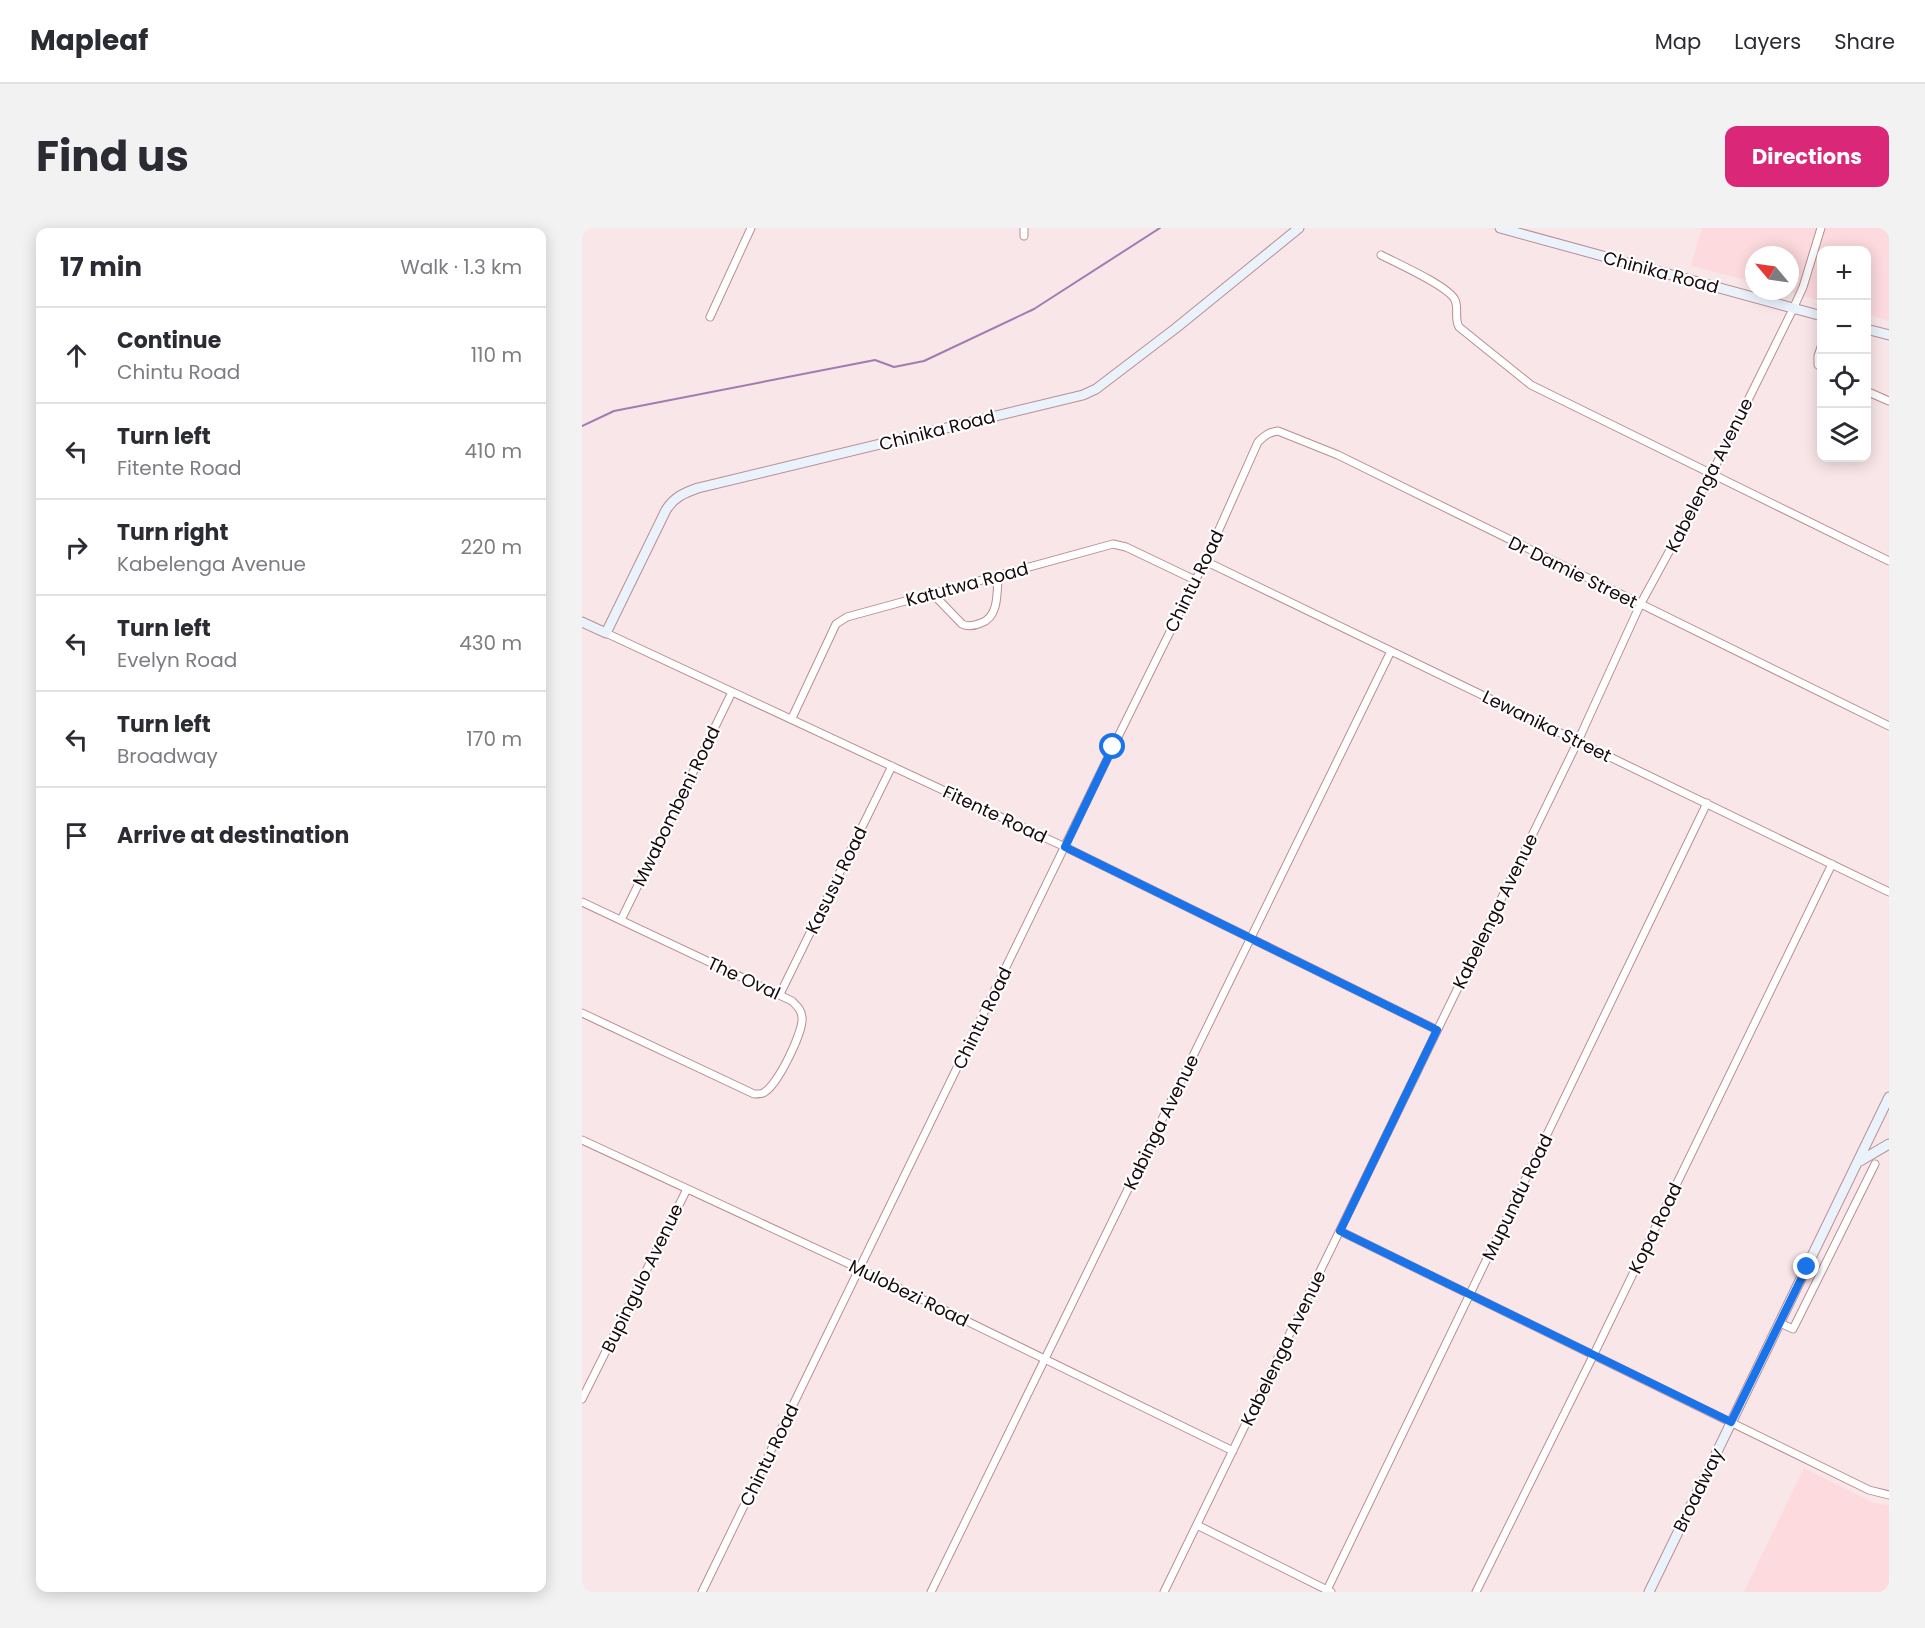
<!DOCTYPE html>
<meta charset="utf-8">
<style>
body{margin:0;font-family:Poppins,sans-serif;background:#f2f2f3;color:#2b2b33}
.controls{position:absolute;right:18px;top:18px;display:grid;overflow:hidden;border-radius:12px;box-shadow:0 3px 15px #0003}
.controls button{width:54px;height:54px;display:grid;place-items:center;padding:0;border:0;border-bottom:2px solid #e1e1e2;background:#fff;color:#2b2b33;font:30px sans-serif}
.compass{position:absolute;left:1163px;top:18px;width:54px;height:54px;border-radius:50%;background:#fff;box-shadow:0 3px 15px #0003;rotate:299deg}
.stop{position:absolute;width:18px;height:18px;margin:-14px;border:4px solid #1a73e8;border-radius:50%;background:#fff}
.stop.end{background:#1a73e8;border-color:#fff;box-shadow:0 2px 6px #0008}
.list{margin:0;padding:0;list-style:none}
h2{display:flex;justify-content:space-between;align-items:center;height:78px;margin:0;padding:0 24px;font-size:26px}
h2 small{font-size:20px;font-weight:400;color:#7c7c81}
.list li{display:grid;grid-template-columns:39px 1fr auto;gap:18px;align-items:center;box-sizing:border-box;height:96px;padding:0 24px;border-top:2px solid #e1e1e2}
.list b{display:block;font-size:22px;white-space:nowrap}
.list p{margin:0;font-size:20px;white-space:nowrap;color:#7c7c81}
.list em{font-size:20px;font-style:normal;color:#7c7c81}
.icon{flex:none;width:33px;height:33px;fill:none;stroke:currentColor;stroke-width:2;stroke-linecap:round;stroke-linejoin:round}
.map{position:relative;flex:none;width:1307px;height:1364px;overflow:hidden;border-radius:12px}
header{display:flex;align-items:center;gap:36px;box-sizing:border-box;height:84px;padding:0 30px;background:#fff;border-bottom:2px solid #e1e1e2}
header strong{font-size:28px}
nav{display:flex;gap:33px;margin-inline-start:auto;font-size:21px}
.intro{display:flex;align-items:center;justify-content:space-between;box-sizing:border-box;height:144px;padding:0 36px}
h1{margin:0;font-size:42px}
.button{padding:15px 27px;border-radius:12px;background:#db2777;color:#fff;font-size:21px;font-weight:700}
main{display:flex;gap:36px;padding:0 36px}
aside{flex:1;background:#fff;border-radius:12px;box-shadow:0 3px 15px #0003}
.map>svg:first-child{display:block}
.built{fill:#fcdade}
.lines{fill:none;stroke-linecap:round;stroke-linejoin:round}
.stream{stroke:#9f7cb2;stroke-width:2}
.street-casing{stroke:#b98e94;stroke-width:9}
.secondary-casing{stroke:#b98e94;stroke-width:11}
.street{stroke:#fff;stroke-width:7}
.secondary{stroke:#eaf2fb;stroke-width:9}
.route{stroke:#1a73e8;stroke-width:8}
.labels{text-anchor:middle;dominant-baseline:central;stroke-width:4.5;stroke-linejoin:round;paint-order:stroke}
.street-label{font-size:18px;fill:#18090c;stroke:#fff}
</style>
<header>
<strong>Mapleaf</strong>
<nav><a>Map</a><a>Layers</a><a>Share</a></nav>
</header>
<div class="intro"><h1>Find us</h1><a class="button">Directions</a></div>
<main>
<aside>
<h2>17 min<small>Walk · 1.3 km</small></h2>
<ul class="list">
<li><svg class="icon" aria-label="ahead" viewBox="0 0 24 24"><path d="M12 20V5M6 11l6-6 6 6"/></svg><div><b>Continue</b><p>Chintu Road</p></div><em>110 m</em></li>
<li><svg class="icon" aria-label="left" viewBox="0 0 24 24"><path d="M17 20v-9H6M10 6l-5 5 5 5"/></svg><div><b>Turn left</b><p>Fitente Road</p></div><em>410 m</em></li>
<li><svg class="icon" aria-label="right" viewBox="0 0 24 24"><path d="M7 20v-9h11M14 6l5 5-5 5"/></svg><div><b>Turn right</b><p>Kabelenga Avenue</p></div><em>220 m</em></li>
<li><svg class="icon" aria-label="left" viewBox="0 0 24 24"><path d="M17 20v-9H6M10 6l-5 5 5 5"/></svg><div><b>Turn left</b><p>Evelyn Road</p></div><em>430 m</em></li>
<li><svg class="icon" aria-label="left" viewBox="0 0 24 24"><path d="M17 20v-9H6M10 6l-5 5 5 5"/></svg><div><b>Turn left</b><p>Broadway</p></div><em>170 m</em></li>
<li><svg class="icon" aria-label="arrive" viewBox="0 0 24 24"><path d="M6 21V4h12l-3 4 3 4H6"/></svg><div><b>Arrive at destination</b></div></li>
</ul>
</aside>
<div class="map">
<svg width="1307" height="1364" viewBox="0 0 1307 1364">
<rect width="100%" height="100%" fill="#f9e6e8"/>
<path class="built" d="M 1120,0 L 1307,0 L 1307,93 L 1285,86 L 1284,22 L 1240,22 L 1239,73 L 1205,63 L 1208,63 L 1208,27 L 1172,27 L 1172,54 L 1109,38 Z
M 1222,1240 L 1292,1275 L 1307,1277 L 1307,1364 L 1162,1364 Z"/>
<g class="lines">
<path class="stream" d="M 0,198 L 32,183 L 293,132 L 312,139 L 342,133 L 452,81 L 578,0"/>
<g class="street-casing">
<path id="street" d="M 442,8 L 442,0
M 799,27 C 814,35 867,58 873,72 C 877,81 872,90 877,99 L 949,157 L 1307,333
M 128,89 L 169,0
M 1240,116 L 1236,128 L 1236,137 L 1240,139
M 1284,163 L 1307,173
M 623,333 L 1307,664
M 351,366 L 380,396 C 386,399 392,398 399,395 C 417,389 415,364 416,348
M 24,405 L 483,619 L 855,802
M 210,490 L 254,396 L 265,389 L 531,316 L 544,319 L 613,352
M 0,674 L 210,773 C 215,778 219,781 220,789 C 222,803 195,859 181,865 C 180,866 174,866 172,866 L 0,785
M 39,692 L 150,464
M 198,766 L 310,538
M 0,912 L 278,1041 L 651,1223
M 758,1003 L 1287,1262 L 1307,1267
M 1198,1095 L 1211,1101 L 1293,936
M 0,1171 L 105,961
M 615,1297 L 749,1364
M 745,1362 L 1125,575
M 120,1364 L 531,519 L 623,333 L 676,214 C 682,208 687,204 696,203 L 756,227 L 1307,498
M 349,1364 L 809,423
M 582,1364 L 996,513 L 1058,377 L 1130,245 L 1211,81 L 1221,59 L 1239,0
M 894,1364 L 1012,1126 L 1250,636"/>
</g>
<g class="secondary-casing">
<path id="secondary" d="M 918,0 L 1240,88
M 1284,101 L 1307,107
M 0,394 L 24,405 L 84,282 C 92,269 102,265 116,260 L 501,167 L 514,161 L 594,100 L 717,0
M 1278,933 L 1307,916
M 1067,1364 L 1307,869"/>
</g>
<use href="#street" class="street"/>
<use href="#secondary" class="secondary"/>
</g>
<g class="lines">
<path class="route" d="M 531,519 L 483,619 L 855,802 L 758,1003 L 1149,1194 L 1225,1039"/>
</g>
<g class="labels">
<g class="street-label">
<text transform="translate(1079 44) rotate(15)">Chinika Road</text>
<text transform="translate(355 202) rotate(-14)">Chinika Road</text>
<text transform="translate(1127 247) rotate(-63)">Kabelenga Avenue</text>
<text transform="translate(991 344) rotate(26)">Dr Damie Street</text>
<text transform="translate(612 353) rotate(-64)">Chintu Road</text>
<text transform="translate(385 356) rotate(-15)">Katutwa Road</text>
<text transform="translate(965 498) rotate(26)">Lewanika Street</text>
<text transform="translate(94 578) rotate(-64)">Mwabombeni Road</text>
<text transform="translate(413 586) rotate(25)">Fitente Road</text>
<text transform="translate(254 652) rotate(-64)">Kasusu Road</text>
<text transform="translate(913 683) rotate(-64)">Kabelenga Avenue</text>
<text transform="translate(162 750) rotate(25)">The Oval</text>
<text transform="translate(400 790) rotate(-64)">Chintu Road</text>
<text transform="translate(579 894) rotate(-64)">Kabinga Avenue</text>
<text transform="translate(935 969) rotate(-64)">Mupundu Road</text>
<text transform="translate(1073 1000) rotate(-64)">Kopa Road</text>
<text transform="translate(60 1050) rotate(-64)">Bupingulo Avenue</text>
<text transform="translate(327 1065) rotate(26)">Mulobezi Road</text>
<text transform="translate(701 1120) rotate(-64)">Kabelenga Avenue</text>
<text transform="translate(187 1227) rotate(-64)">Chintu Road</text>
<text transform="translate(1116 1262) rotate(-64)">Broadway</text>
</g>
</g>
</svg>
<div class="controls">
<button>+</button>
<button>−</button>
<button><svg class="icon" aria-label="locate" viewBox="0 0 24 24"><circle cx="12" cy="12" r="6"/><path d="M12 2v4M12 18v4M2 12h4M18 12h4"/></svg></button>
<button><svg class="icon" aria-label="layers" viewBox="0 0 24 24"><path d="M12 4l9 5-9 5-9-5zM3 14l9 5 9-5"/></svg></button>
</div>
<svg class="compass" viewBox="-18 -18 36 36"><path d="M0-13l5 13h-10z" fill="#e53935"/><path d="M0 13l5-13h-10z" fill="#7c7c81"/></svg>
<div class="stop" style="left:531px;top:519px"></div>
<div class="stop end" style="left:1225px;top:1039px"></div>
</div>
</main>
